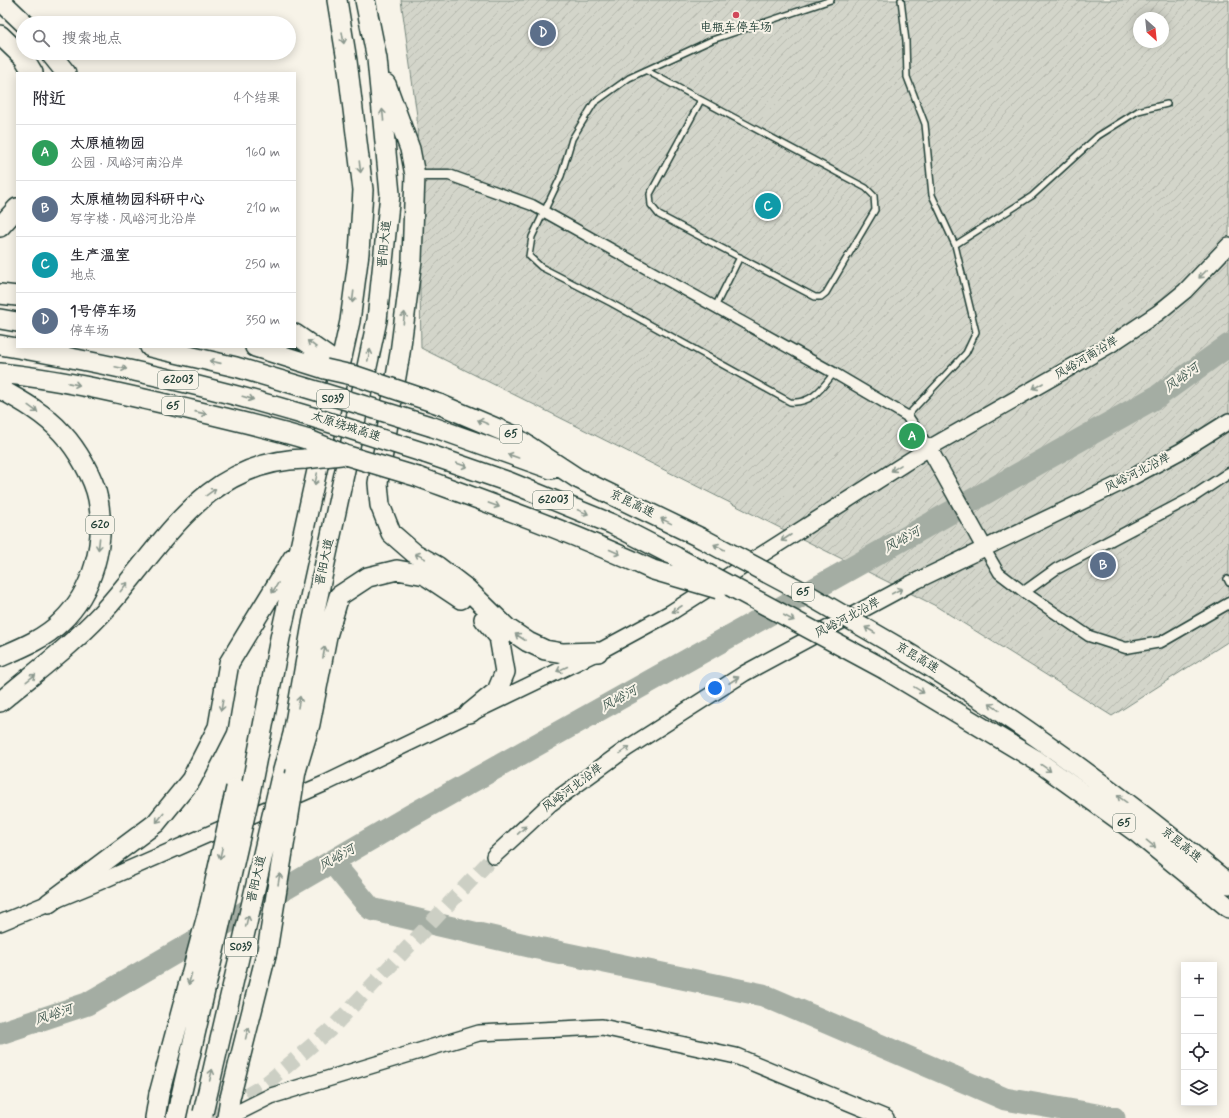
<!DOCTYPE html>
<html lang="zh">
<meta charset="utf-8">
<style>
body{margin:0;font-family:Mynerve,"LXGW WenKai TC",sans-serif;background:#f7f7f7;color:#2b2b33}
.controls{position:absolute;right:12px;bottom:12px;display:grid;overflow:hidden;border-radius:0px;box-shadow:0 2px 10px #0003}
.controls button{width:36px;height:36px;display:grid;place-items:center;padding:0;border:0;border-bottom:1px solid #e1e1e2;background:#fff;color:#2b2b33;font:20px sans-serif}
.compass{position:absolute;left:1133px;top:12px;width:36px;height:36px;border-radius:50%;background:#fff;box-shadow:0 2px 10px #0003;rotate:153deg}
.you{position:absolute;left:715px;top:688px;width:14px;height:14px;margin:-10px;border:3px solid #fff;border-radius:50%;background:#1a73e8;box-shadow:0 0 0 6px #1a73e833}
.badge{display:grid;place-items:center;width:26px;height:26px;border-radius:50%;background:#0b8043;color:#fff;font-size:13px;font-weight:700}
.pin{position:absolute;translate:-50% -50%;border:2px solid #fff;box-shadow:0 1px 4px #0006}
.list{margin:0;padding:0;list-style:none}
h2{display:flex;justify-content:space-between;align-items:center;height:52px;margin:0;padding:0 16px;font-size:17px}
h2 small{font-size:13px;font-weight:400;color:#7c7c81}
.list li{display:grid;grid-template-columns:26px 1fr auto;gap:12px;align-items:center;box-sizing:border-box;height:56px;padding:0 16px;border-top:1px solid #e1e1e2}
.list b{display:block;font-size:15px;white-space:nowrap}
.list p{margin:0;font-size:13px;white-space:nowrap;color:#7c7c81}
.list em{font-size:13px;font-style:normal;color:#7c7c81}
.icon{flex:none;width:22px;height:22px;fill:none;stroke:currentColor;stroke-width:2;stroke-linecap:round;stroke-linejoin:round}
.map{position:relative;flex:none;width:1229px;height:1118px;overflow:hidden}
.search{position:absolute;background:#fff;box-shadow:0 2px 10px #0003;left:16px;top:16px;width:280px;height:44px;display:flex;align-items:center;gap:10px;box-sizing:border-box;padding:0 14px;border-radius:22px;color:#7c7c81;font-size:15px}
.panel{position:absolute;background:#fff;box-shadow:0 2px 10px #0003;left:16px;top:72px;width:280px;height:276px;border-radius:0px}
.map>svg:first-child{display:block}
.garden{fill:url(#garden-furrows);stroke:#79897f;fill-rule:evenodd}
.lines{fill:none;stroke-linecap:round;stroke-linejoin:round}
.river{stroke:#a4ada3;stroke-width:23}
.secondary-tunnel{stroke:#cccfc4;stroke-width:15;stroke-dasharray:15 8;stroke-linecap:butt}
.lane-casing{stroke:#1f3d34;stroke-width:8}
.street-casing{stroke:#1f3d34;stroke-width:13}
.secondary-casing{stroke:#1f3d34;stroke-width:18}
.highway-casing{stroke:#1f3d34;stroke-width:22}
.lane{stroke:#f7f3e8;stroke-width:5}
.street{stroke:#f7f3e8;stroke-width:10}
.secondary{stroke:#f7f3e8;stroke-width:15}
.highway{stroke:#f7f3e8;stroke-width:19}
.highway-bridge-casing{stroke:#1f3d34;stroke-width:22;stroke-linecap:butt}
.highway-bridge{stroke:#f7f3e8;stroke-width:19}
.oneway{stroke:#8b988e}
.poi-dot{fill:#d1495b;stroke:#f7f3e8;stroke-width:1.5}
.labels{text-anchor:middle;dominant-baseline:central;stroke-width:4;stroke-linejoin:round;paint-order:stroke}
.shield{fill:#f7f3e8;stroke:#60746a;stroke-width:1}
.shield-label{font-size:11px;font-weight:bold;fill:#1f3d34}
.poi-label{font-size:12px;fill:#1f3d34;stroke:#f7f3e8}
.street-label{font-size:12px;fill:#1f3d34;stroke:#f7f3e8}
.water-label{font-size:13px;font-style:italic;fill:#405950;stroke:#f7f3e8}
</style>
<div class="map">
<svg width="1229" height="1118" viewBox="0 0 1229 1118">
<defs>
<pattern id="garden-furrows" width="10" height="10" patternUnits="userSpaceOnUse"><rect width="10" height="10" fill="#d3d5ca"/><path d="M-1 1l2-2M0 10L10 0M9 11l2-2" fill="none" stroke="#b5b8ae"/></pattern>
</defs>
<rect width="100%" height="100%" fill="#f7f3e8"/>
<filter id="ink" filterUnits="userSpaceOnUse"><feTurbulence type="fractalNoise" baseFrequency=".025" numOctaves="2"/><feDisplacementMap in="SourceGraphic" scale="8" xChannelSelector="R" yChannelSelector="G"/><feConvolveMatrix kernelMatrix="1 2 1 2 8 2 1 2 1" color-interpolation-filters="sRGB"/></filter>
<g filter="url(#ink)">
<path class="garden" d="M 401,0 L 1229,0 L 1229,641 L 1112,716 L 934,605 L 421,348 L 417,116 ZM 1139,18 L 1163,18 L 1163,42 L 1139,42 Z"/>
<g class="lines">
<path class="river" d="M 332,862 L 371,909 L 538,948 L 763,995 L 1005,1099 L 1114,1118
M 0,1033 L 87,1004 L 410,816 L 1158,396 L 1229,345"/>
<path class="secondary-tunnel" d="M 207,1118 L 263,1086 L 329,1031 L 494,856"/>
<g class="lane-casing">
<path id="lane" d="M 831,0 L 712,40 L 629,78 L 594,103 L 572,139 L 561,176 L 532,237 L 529,256 L 541,267 L 611,303 L 790,402 C 812,404 822,388 834,373
M 901,0 L 906,41 L 907,77 L 925,124 L 932,195 L 955,245 L 976,332 L 966,353 L 907,416
M 647,71 L 866,188 L 874,196 L 875,210 L 826,293 L 821,297 L 815,297 L 659,215 L 651,205 L 650,194 L 701,100
M 955,245 L 1032,196 L 1098,136 L 1138,111 L 1167,104
M 715,307 L 740,257
M 1227,579 L 1229,583"/>
</g>
<g class="street-casing">
<path id="street" d="M 415,175 L 449,175 L 532,205 L 834,373 L 907,416 L 929,448
M 985,549 L 999,573 L 1024,592 L 1089,636 L 1126,648 L 1161,642 L 1229,603
M 1024,592 L 1056,569 L 1191,498 L 1229,473"/>
</g>
<g class="secondary-casing">
<path id="secondary" d="M 929,448 L 985,549
M 494,856 L 550,804 L 626,749 L 745,673 L 912,583 L 1125,481 L 1181,451 L 1229,421
M 0,923 L 97,883 L 326,783 L 598,652 L 670,613 L 929,448 L 1110,345 L 1158,313 L 1185,291 L 1229,245
M 227,1118 L 271,1096 L 479,1033 L 602,1027 L 736,1056 L 886,1118"/>
</g>
<g class="highway-casing">
<path id="highway" d="M 0,0 L 24,23
M 0,35 L 24,58 L 33,73
M 50,53 L 66,73
M 386,84 L 410,149 L 415,175 L 412,260 L 400,353 L 378,483 L 380,505 L 391,533 L 414,553 L 437,566 L 467,589 L 507,628 L 528,642 L 545,650 L 563,653 L 598,652
M 0,227 L 17,208
M 0,294 L 17,296
M 0,319 L 17,322
M 295,334 L 328,357
M 0,345 C 106,363 209,386 312,417
M 150,347 L 236,367 L 320,392
M 255,347 L 325,369
M 0,373 C 58,379 114,392 170,405 C 217,416 263,426 309,440
M 0,389 C 22,401 45,414 62,433 C 77,449 94,478 98,499 C 106,543 93,592 61,622 C 44,639 21,648 0,657
M 439,404 L 510,434 L 577,478 L 701,538
M 433,427 L 551,469
M 425,453 L 509,482 L 612,524 L 676,557
M 418,477 C 497,506 576,534 653,570
M 903,650 C 1018,719 1126,799 1229,884
M 886,670 L 1036,760 L 1136,832 L 1229,908
M 0,702 C 34,673 70,647 101,614 C 162,549 201,461 305,459
M 470,713 L 497,691 L 505,672 L 499,637 L 484,619
M 296,771 L 310,724 L 327,636 L 339,596 L 368,577 L 397,570 L 425,575 L 461,599
M 280,781 L 293,734 L 312,624 L 377,320 L 390,194 L 377,59 L 365,0
M 250,793 L 280,638 L 350,321 L 359,253 L 363,190 L 347,61 L 337,0
M 49,903 L 156,823 L 191,780 L 218,727 L 229,663 L 293,558
M 155,1118 L 159,1094
M 176,1118 L 180,1100
M 227,1118 L 230,1098"/>
</g>
<use href="#lane" class="lane"/>
<use href="#street" class="street"/>
<use href="#secondary" class="secondary"/>
<use href="#highway" class="highway"/>
<g class="highway-bridge-casing">
<path id="highway-bridge" d="M 325,369 L 356,376 L 439,404
M 320,392 L 433,427
M 312,417 L 425,453
M 309,440 L 345,455 L 418,477
M 305,459 L 341,455
M 701,538 L 803,592 L 903,650
M 676,557 L 886,670
M 653,570 L 718,589
M 159,1094 L 209,908 L 236,788
M 230,1098 L 267,951 L 296,771
M 180,1100 L 250,793
M 203,1113 L 280,781"/>
</g>
<use href="#highway-bridge" class="highway-bridge"/>
</g>
<defs><path id="oneway-shaft" d="M-6 0H5M1.5-3L5.5 0L1.5 3" fill="none" stroke-width="1.6" stroke-linecap="round" stroke-linejoin="round"/></defs>
<g class="oneway">
<use href="#oneway-shaft" transform="translate(343 38) rotate(81)"/>
<use href="#oneway-shaft" transform="translate(383 115) rotate(-96)"/>
<use href="#oneway-shaft" transform="translate(360 167) rotate(83)"/>
<use href="#oneway-shaft" transform="translate(1203 274) rotate(135)"/>
<use href="#oneway-shaft" transform="translate(353 297) rotate(97)"/>
<use href="#oneway-shaft" transform="translate(404 318) rotate(-83)"/>
<use href="#oneway-shaft" transform="translate(312 344) rotate(-143)"/>
<use href="#oneway-shaft" transform="translate(369 355) rotate(-78)"/>
<use href="#oneway-shaft" transform="translate(215 362) rotate(-167)"/>
<use href="#oneway-shaft" transform="translate(121 368) rotate(12)"/>
<use href="#oneway-shaft" transform="translate(74 384) rotate(11)"/>
<use href="#oneway-shaft" transform="translate(1038 386) rotate(150)"/>
<use href="#oneway-shaft" transform="translate(248 398) rotate(16)"/>
<use href="#oneway-shaft" transform="translate(33 409) rotate(36)"/>
<use href="#oneway-shaft" transform="translate(201 413) rotate(13)"/>
<use href="#oneway-shaft" transform="translate(483 422) rotate(-157)"/>
<use href="#oneway-shaft" transform="translate(513 456) rotate(-161)"/>
<use href="#oneway-shaft" transform="translate(462 465) rotate(19)"/>
<use href="#oneway-shaft" transform="translate(896 468) rotate(148)"/>
<use href="#oneway-shaft" transform="translate(316 479) rotate(102)"/>
<use href="#oneway-shaft" transform="translate(211 492) rotate(-36)"/>
<use href="#oneway-shaft" transform="translate(494 505) rotate(20)"/>
<use href="#oneway-shaft" transform="translate(583 512) rotate(22)"/>
<use href="#oneway-shaft" transform="translate(666 521) rotate(-154)"/>
<use href="#oneway-shaft" transform="translate(786 538) rotate(147)"/>
<use href="#oneway-shaft" transform="translate(99 544) rotate(96)"/>
<use href="#oneway-shaft" transform="translate(719 547) rotate(-152)"/>
<use href="#oneway-shaft" transform="translate(615 552) rotate(24)"/>
<use href="#oneway-shaft" transform="translate(420 556) rotate(-152)"/>
<use href="#oneway-shaft" transform="translate(124 587) rotate(-51)"/>
<use href="#oneway-shaft" transform="translate(275 588) rotate(121)"/>
<use href="#oneway-shaft" transform="translate(897 591) rotate(-28)"/>
<use href="#oneway-shaft" transform="translate(677 609) rotate(147)"/>
<use href="#oneway-shaft" transform="translate(789 618) rotate(28)"/>
<use href="#oneway-shaft" transform="translate(870 630) rotate(-150)"/>
<use href="#oneway-shaft" transform="translate(520 637) rotate(-147)"/>
<use href="#oneway-shaft" transform="translate(324 652) rotate(-79)"/>
<use href="#oneway-shaft" transform="translate(562 669) rotate(155)"/>
<use href="#oneway-shaft" transform="translate(31 678) rotate(-38)"/>
<use href="#oneway-shaft" transform="translate(734 680) rotate(-33)"/>
<use href="#oneway-shaft" transform="translate(919 690) rotate(31)"/>
<use href="#oneway-shaft" transform="translate(299 702) rotate(-80)"/>
<use href="#oneway-shaft" transform="translate(222 705) rotate(100)"/>
<use href="#oneway-shaft" transform="translate(994 707) rotate(-146)"/>
<use href="#oneway-shaft" transform="translate(625 750) rotate(-35)"/>
<use href="#oneway-shaft" transform="translate(1046 768) rotate(35)"/>
<use href="#oneway-shaft" transform="translate(1122 799) rotate(-144)"/>
<use href="#oneway-shaft" transform="translate(160 818) rotate(129)"/>
<use href="#oneway-shaft" transform="translate(522 830) rotate(-43)"/>
<use href="#oneway-shaft" transform="translate(1151 844) rotate(39)"/>
<use href="#oneway-shaft" transform="translate(221 853) rotate(103)"/>
<use href="#oneway-shaft" transform="translate(279 879) rotate(-81)"/>
<use href="#oneway-shaft" transform="translate(247 921) rotate(-77)"/>
<use href="#oneway-shaft" transform="translate(190 979) rotate(105)"/>
<use href="#oneway-shaft" transform="translate(247 1033) rotate(-76)"/>
<use href="#oneway-shaft" transform="translate(211 1075) rotate(-77)"/>
</g>
</g>
<circle class="poi-dot" cx="736" cy="15" r="4"/>
<g class="labels">
<g class="shield">
<rect x="158" y="371" width="40" height="18" rx="3"/>
<rect x="317" y="390" width="32" height="18" rx="3"/>
<rect x="162" y="397" width="22" height="18" rx="3"/>
<rect x="500" y="425" width="22" height="18" rx="3"/>
<rect x="533" y="491" width="40" height="18" rx="3"/>
<rect x="86" y="516" width="28" height="18" rx="3"/>
<rect x="792" y="583" width="22" height="18" rx="3"/>
<rect x="1113" y="814" width="22" height="18" rx="3"/>
<rect x="225" y="938" width="32" height="18" rx="3"/>
</g>
<g class="shield-label">
<text x="178" y="380">G2003</text>
<text x="333" y="399">S039</text>
<text x="173" y="406">G5</text>
<text x="511" y="434">G5</text>
<text x="553" y="500">G2003</text>
<text x="100" y="525">G20</text>
<text x="803" y="592">G5</text>
<text x="1124" y="823">G5</text>
<text x="241" y="947">S039</text>
</g>
<g class="poi-label">
<text x="736" y="28">电瓶车停车场</text>
</g>
<g class="street-label">
<text transform="translate(385 244) rotate(-84)">晋阳大道</text>
<text transform="translate(1087 358) rotate(-31)">风峪河南沿岸</text>
<text transform="translate(346 427) rotate(18)">太原绕城高速</text>
<text transform="translate(1138 473) rotate(-27)">风峪河北沿岸</text>
<text transform="translate(632 504) rotate(26)">京昆高速</text>
<text transform="translate(325 562) rotate(-78)">晋阳大道</text>
<text transform="translate(848 618) rotate(-28)">风峪河北沿岸</text>
<text transform="translate(917 658) rotate(31)">京昆高速</text>
<text transform="translate(573 788) rotate(-37)">风峪河北沿岸</text>
<text transform="translate(1181 845) rotate(39)">京昆高速</text>
<text transform="translate(257 879) rotate(-77)">晋阳大道</text>
</g>
<g class="water-label">
<text transform="translate(1182 378) rotate(-36)">风峪河</text>
<text transform="translate(902 540) rotate(-29)">风峪河</text>
<text transform="translate(619 699) rotate(-29)">风峪河</text>
<text transform="translate(337 858) rotate(-30)">风峪河</text>
<text transform="translate(54 1015) rotate(-18)">风峪河</text>
</g>
</g>
</svg>
<div class="controls">
<button>+</button>
<button>−</button>
<button><svg class="icon" aria-label="locate" viewBox="0 0 24 24"><circle cx="12" cy="12" r="6"/><path d="M12 2v4M12 18v4M2 12h4M18 12h4"/></svg></button>
<button><svg class="icon" aria-label="layers" viewBox="0 0 24 24"><path d="M12 4l9 5-9 5-9-5zM3 14l9 5 9-5"/></svg></button>
</div>
<svg class="compass" viewBox="-18 -18 36 36"><path d="M0-13l5 13h-10z" fill="#e53935"/><path d="M0 13l5-13h-10z" fill="#7c7c81"/></svg>
<div class="you"></div>
<div class="pin badge" style="left:912px;top:436px;background:#2e9e5b">A</div>
<div class="pin badge" style="left:1103px;top:565px;background:#5c6f8a">B</div>
<div class="pin badge" style="left:768px;top:206px;background:#0f9aa8">C</div>
<div class="pin badge" style="left:543px;top:33px;background:#5c6f8a">D</div>
<div class="search"><svg class="icon" aria-label="search" viewBox="0 0 24 24"><circle cx="10" cy="10" r="6"/><path d="M15 15l6 6"/></svg>搜索地点</div>
<section class="panel">
<h2>附近<small>4个结果</small></h2>
<ul class="list">
<li><span class="badge" style="background:#2e9e5b">A</span><div><b>太原植物园</b><p>公园 · 风峪河南沿岸</p></div><em>160 m</em></li>
<li><span class="badge" style="background:#5c6f8a">B</span><div><b>太原植物园科研中心</b><p>写字楼 · 风峪河北沿岸</p></div><em>210 m</em></li>
<li><span class="badge" style="background:#0f9aa8">C</span><div><b>生产温室</b><p>地点</p></div><em>250 m</em></li>
<li><span class="badge" style="background:#5c6f8a">D</span><div><b>1号停车场</b><p>停车场</p></div><em>350 m</em></li>
</ul>
</section>
</div>
